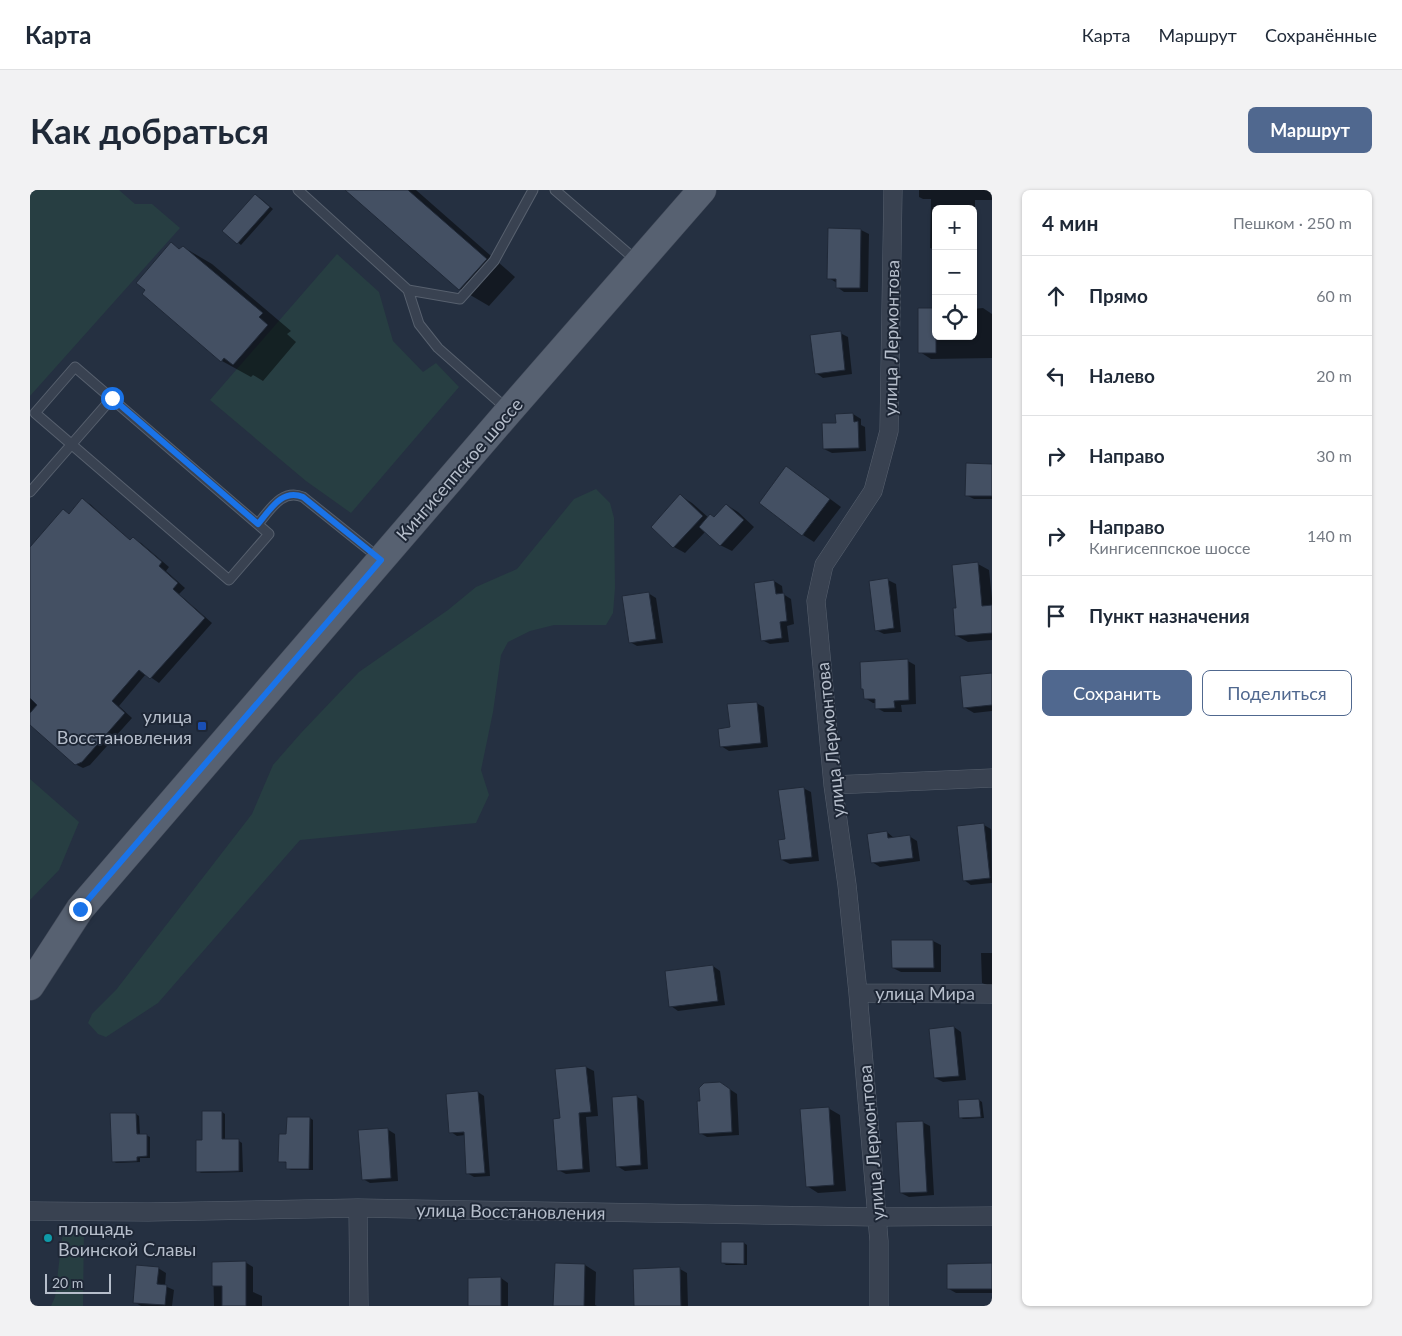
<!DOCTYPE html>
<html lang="ru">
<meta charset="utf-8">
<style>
body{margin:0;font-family:Lato,sans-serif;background:#f2f2f3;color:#1f2937}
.controls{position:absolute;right:15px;top:15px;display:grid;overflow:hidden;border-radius:8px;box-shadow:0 1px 4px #0004}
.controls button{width:45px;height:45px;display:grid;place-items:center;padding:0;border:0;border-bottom:1px solid #e0e1e3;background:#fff;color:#1f2937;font:25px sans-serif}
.scale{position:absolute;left:15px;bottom:12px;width:66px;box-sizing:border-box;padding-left:5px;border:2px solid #b6becb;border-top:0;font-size:14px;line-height:18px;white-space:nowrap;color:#b6becb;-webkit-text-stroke:4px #1e2736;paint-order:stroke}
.stop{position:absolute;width:15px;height:15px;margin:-11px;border:4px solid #1a73e8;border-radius:50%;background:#fff}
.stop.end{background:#1a73e8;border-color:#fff;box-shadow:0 1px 5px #0008}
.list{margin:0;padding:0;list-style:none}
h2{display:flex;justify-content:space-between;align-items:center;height:65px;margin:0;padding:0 20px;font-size:21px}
h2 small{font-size:16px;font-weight:400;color:#747a83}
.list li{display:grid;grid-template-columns:32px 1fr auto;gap:15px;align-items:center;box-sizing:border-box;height:80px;padding:0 20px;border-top:1px solid #e0e1e3}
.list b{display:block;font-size:19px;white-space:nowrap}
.list p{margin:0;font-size:16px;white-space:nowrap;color:#747a83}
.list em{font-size:16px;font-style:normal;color:#747a83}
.actions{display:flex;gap:10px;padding:15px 20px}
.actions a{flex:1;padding:11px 0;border:1px solid #50688f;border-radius:8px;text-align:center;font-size:18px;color:#50688f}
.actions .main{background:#50688f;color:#fff}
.icon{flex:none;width:28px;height:28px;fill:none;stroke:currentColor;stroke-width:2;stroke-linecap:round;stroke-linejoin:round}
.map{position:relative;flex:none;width:962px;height:1116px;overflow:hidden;border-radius:8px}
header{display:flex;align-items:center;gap:30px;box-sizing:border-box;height:70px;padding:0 25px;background:#fff;border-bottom:1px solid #e0e1e3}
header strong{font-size:24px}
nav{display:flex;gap:28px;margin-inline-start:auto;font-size:18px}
.intro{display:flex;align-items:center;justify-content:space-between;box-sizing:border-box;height:120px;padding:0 30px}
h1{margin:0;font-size:35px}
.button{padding:12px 22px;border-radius:8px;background:#50688f;color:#fff;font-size:18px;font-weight:700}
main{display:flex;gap:30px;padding:0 30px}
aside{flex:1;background:#fff;border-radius:8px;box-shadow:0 1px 4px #0004}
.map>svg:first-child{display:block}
.green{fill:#273e42}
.shadow{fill:#0007}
.building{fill:#445063;stroke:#202938}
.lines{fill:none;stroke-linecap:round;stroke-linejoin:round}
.lane-casing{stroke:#57606e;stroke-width:11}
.street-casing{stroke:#57606e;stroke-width:19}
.primary-casing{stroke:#434b5a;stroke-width:29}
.lane{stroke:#394251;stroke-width:9}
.street{stroke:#394251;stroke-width:18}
.primary{stroke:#576171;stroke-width:28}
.route{stroke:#1a73e8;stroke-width:6}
.transit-dot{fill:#1a4fb4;stroke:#1e2736;stroke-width:2}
.culture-dot{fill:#0f9aa8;stroke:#1e2736;stroke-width:2}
.labels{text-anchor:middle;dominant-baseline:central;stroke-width:4;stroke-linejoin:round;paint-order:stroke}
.street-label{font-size:18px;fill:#b6becb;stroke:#1e2736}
.poi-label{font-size:18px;fill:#b6becb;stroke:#1e2736;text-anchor:end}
</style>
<header>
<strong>Карта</strong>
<nav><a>Карта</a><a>Маршрут</a><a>Сохранённые</a></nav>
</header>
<div class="intro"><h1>Как добраться</h1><a class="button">Маршрут</a></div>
<main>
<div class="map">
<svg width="962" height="1116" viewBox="0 0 962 1116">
<rect width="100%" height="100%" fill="#253041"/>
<path class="green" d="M 0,0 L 89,0 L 105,14 L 122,14 L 150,38 L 0,206 Z
M 307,64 L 349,102 L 363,151 L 393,182 L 406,173 L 429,197 L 321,323 L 276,291 L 180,210 Z
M 566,299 L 580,313 L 584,328 L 585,398 L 583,423 L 576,435 L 524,435 L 500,441 L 478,452 L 471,465 L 463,522 L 451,580 L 459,605 L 446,633 L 270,650 L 128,813 L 76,847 L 68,844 L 58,833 L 62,824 L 86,800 L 222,624 L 243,575 L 271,543 L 329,482 L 418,420 L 446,397 L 487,379 L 544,309 Z
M 0,589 L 49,632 L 29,680 L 0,710 Z
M 54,1038 L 53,1116 L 21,1116 L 25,1107 L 32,1048 L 35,1042 Z"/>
<path class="shadow" d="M 317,0 L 386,0 L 485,87 L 459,116 L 430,99 Z
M 889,0 L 962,0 L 962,10 L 945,10 L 945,60 L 943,60 L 943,19 L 906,19 L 906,60 L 900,58 L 901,9 L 893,9 L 889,7 Z
M 229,7 L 243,19 L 211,55 L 194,41 Z
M 800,39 L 831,40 L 839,44 L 838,102 L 814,102 L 807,97 L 807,93 L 799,88 Z
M 141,54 L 151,60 L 153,57 L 182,74 L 261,141 L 257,144 L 266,152 L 233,191 L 223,185 L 221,187 L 192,171 L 113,104 Z
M 953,118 L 962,124 L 962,168 L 901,169 L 890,162 L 906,146 L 943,146 L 943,119 Z
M 810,143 L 818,147 L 822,184 L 793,188 L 786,183 Z
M 823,224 L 831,229 L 831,235 L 835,237 L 836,261 L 802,263 L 794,259 L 807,234 Z
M 962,275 L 962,309 L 944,309 L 936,305 Z
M 757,278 L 768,285 L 811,317 L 784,352 L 773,345 L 730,313 Z
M 651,306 L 662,313 L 679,328 L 685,328 L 697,315 L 708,322 L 724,337 L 702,361 L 690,355 L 676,341 L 655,363 L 644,357 Z
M 53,310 L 60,314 L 101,351 L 104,349 L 111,353 L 139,377 L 136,381 L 155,398 L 149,404 L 182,433 L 129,493 L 116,484 L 89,516 L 102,528 L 60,575 L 53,578 L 45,574 L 0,534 L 0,358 L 40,325 Z
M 948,374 L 959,380 L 962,408 L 962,450 L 938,452 L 927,446 L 927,419 Z
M 858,390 L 866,394 L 871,442 L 854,444 L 846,440 Z
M 744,391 L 752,396 L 753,404 L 761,409 L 764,434 L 757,436 L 759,452 L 740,454 L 732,450 L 725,394 Z
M 618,403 L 626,408 L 633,453 L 607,456 L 600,452 Z
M 878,471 L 885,475 L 886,514 L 871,515 L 872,522 L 854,522 L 847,518 L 846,513 L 843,513 L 835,508 Z
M 962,484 L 962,521 L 944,523 L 934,517 Z
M 726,513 L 734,517 L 738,557 L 699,561 L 691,556 L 701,538 Z
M 773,598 L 781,602 L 789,671 L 760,674 L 752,670 L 756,650 Z
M 954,635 L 961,639 L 962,693 L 941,695 L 934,690 Z
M 857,642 L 864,648 L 879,646 L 887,651 L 890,671 L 850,677 L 842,672 Z
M 903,751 L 911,755 L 911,782 L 871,782 L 863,778 L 863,752 Z
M 951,763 L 962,763 L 962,797 L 952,793 Z
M 683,776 L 690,781 L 695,815 L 648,821 L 641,816 Z
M 924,837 L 931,842 L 936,890 L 913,892 L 905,888 Z
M 556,877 L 564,881 L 568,926 L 556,927 L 560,982 L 536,984 L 528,980 L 532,929 L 527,880 Z
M 698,898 L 707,904 L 709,945 L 677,947 L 670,943 Z
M 448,902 L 454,906 L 460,986 L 444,987 L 437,983 L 435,945 L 427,946 L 421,942 Z
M 606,906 L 614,911 L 618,979 L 595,981 L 587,976 Z
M 949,910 L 952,912 L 954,928 L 933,929 L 930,927 Z
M 798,918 L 810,925 L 816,1001 L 788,1003 L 777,996 Z
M 192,922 L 195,924 L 195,951 L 209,951 L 212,953 L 213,982 L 171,983 L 168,981 L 174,951 Z
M 106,924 L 109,926 L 110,945 L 116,945 L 120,947 L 120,968 L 110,968 L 110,972 L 86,973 L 83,971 Z
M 280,928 L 283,930 L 283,980 L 261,980 L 257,978 L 257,973 L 250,971 L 258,946 Z
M 892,932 L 900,936 L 904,1005 L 879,1007 L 871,1003 Z
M 357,939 L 365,944 L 368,991 L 340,993 L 333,989 Z
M 714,1053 L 717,1055 L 717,1075 L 696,1075 L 693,1073 Z
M 215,1072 L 223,1077 L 223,1102 L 232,1106 L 232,1116 L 184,1116 L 183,1073 Z
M 555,1075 L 566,1082 L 565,1115 L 567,1116 L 524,1116 Z
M 962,1075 L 962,1103 L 926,1103 L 919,1099 Z
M 128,1078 L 136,1083 L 135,1096 L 144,1100 L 142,1116 L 111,1116 L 104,1112 Z
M 650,1079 L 657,1083 L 658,1116 L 605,1116 Z
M 471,1088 L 478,1093 L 478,1116 L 439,1116 Z"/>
<path class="building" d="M 315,0 L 378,0 L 457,69 L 429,100 Z
M 225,4 L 240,17 L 207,54 L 192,41 Z
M 798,38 L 831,39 L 830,98 L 806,98 L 806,89 L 797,89 Z
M 141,52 L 149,59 L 153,56 L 233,123 L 229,127 L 238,135 L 203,175 L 194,168 L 191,172 L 112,104 L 115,100 L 106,93 Z
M 888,118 L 906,118 L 906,163 L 888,163 Z
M 811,141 L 815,180 L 785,184 L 780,145 Z
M 823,223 L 824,232 L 828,231 L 829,258 L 793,259 L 792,233 L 806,233 L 805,224 Z
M 936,273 L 962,274 L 962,306 L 935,306 Z
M 756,276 L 800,309 L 772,346 L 729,313 Z
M 650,304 L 673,326 L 643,358 L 621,337 Z
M 52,308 L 100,350 L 103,347 L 132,372 L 129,376 L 148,393 L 143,399 L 175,428 L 120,489 L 109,480 L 82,511 L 95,523 L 52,572 L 45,575 L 0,535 L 0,523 L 7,515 L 0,508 L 0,357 L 33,319 L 39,324 Z
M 696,314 L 714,330 L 690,356 L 669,337 L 680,324 L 684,327 Z
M 948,372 L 952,416 L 962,415 L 962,443 L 925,446 L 923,418 L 926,418 L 922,375 Z
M 858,388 L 864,438 L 845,441 L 839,391 Z
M 744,390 L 746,404 L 754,403 L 757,431 L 750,432 L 752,448 L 731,451 L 724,393 Z
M 619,402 L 626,449 L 599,453 L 592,406 Z
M 878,469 L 879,510 L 864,511 L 865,518 L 845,519 L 845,509 L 834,509 L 833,499 L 831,499 L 830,472 Z
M 962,483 L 962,515 L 933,518 L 930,486 Z
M 727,512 L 731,553 L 690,557 L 688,539 L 700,537 L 697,514 Z
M 774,597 L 782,667 L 751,670 L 748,650 L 755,649 L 748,600 Z
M 954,633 L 960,688 L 933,691 L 927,636 Z
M 857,641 L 858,648 L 880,645 L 883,668 L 841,673 L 837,644 Z
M 861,750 L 903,750 L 904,778 L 862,778 Z
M 683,775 L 688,811 L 639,817 L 635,781 Z
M 924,836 L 929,886 L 904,888 L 899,839 Z
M 556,876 L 561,922 L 549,923 L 553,979 L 527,981 L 523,929 L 530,928 L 525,879 Z
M 690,892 L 700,899 L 702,942 L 669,944 L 667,911 L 670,911 L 669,898 L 674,893 Z
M 448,901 L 455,983 L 436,984 L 434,942 L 419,943 L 416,904 Z
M 607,905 L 611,975 L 586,977 L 582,907 Z
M 949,909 L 951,927 L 929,928 L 928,910 Z
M 799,917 L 804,995 L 776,997 L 770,919 Z
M 172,921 L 192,921 L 192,949 L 209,949 L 209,981 L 166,982 L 166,950 L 172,950 Z
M 80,923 L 106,923 L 107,944 L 117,944 L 117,966 L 107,967 L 107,971 L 82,972 Z
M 257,927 L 280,927 L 279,979 L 256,979 L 256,972 L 248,972 L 249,944 L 256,944 Z
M 893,931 L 897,1002 L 870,1003 L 866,932 Z
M 358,938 L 361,988 L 332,990 L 328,940 Z
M 691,1052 L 714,1052 L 714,1074 L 691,1073 Z
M 216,1071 L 216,1116 L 192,1116 L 192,1096 L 182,1096 L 182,1072 Z
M 525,1073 L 555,1074 L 554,1116 L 523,1116 Z
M 962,1073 L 962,1099 L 917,1099 L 917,1074 Z
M 106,1075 L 129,1077 L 127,1094 L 137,1095 L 135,1115 L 103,1113 Z
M 650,1077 L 651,1116 L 604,1116 L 603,1079 Z
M 471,1087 L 471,1116 L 438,1116 L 438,1088 Z"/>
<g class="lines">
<g class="lane-casing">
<path id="lane" d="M 268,0 L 378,100 L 389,134 L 408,158 L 477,219
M 525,0 L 607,71
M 378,100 L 430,109 L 464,71 L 503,0
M 45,177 L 239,344 L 199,390 L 5,223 Z
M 0,302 L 82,208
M 228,334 C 240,320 252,298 273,307 L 349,368"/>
</g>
<g class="street-casing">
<path id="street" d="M 803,595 L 962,588
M 828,803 L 962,804
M 328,1018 L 329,1116
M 0,1021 L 118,1022 L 328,1018 L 847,1027 L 962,1026
M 849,1116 L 849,1051 L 828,803 L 817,695 L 803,595 L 786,411 L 794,375 L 843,301 L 859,241 L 863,0"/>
</g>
<g class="primary-casing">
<path id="primary" d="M 0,796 L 50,719 L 479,221 L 672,0"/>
</g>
<use href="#lane" class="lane"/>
<use href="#street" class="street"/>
<use href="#primary" class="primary"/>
</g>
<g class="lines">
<path class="route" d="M 50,719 L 351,370 L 273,307 C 252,298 240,320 228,334 L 82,208"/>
</g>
<rect class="transit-dot" x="167" y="531" width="10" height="10" rx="2.5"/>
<circle class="culture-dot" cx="18" cy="1048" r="5"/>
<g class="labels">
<g class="street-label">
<text transform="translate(861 148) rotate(-89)">улица Лермонтова</text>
<text transform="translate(429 279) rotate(-49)">Кингисеппское шоссе</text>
<text transform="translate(800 550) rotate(-96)">улица Лермонтова</text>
<text x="895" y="803">улица Мира</text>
<text transform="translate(841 953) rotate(-95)">улица Лермонтова</text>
<text transform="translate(481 1021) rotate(1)">улица Восстановления</text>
</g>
<g class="poi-label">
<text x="162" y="526">улица<tspan x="162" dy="21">Восстановления</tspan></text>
<text x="28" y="1038" text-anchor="start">площадь<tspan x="28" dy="21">Воинской Славы</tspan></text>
</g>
</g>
</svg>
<div class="controls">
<button>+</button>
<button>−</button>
<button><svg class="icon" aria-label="locate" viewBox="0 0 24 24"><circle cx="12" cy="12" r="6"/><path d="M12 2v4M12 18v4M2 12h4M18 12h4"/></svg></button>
</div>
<div class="scale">20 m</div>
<div class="stop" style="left:82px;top:208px"></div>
<div class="stop end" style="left:50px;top:719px"></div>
</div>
<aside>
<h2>4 мин<small>Пешком · 250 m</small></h2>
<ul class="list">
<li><svg class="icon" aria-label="ahead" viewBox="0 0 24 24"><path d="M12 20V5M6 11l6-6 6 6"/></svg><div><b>Прямо</b></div><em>60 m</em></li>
<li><svg class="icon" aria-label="left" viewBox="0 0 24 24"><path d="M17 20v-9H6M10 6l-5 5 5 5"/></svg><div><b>Налево</b></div><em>20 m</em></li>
<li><svg class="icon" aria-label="right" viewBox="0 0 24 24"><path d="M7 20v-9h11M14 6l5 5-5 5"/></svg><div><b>Направо</b></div><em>30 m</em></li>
<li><svg class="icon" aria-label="right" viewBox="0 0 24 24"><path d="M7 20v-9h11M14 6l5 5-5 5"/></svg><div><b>Направо</b><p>Кингисеппское шоссе</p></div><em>140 m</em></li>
<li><svg class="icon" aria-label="arrive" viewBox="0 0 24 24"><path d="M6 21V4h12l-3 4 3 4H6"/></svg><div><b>Пункт назначения</b></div></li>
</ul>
<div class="actions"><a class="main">Сохранить</a><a>Поделиться</a></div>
</aside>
</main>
